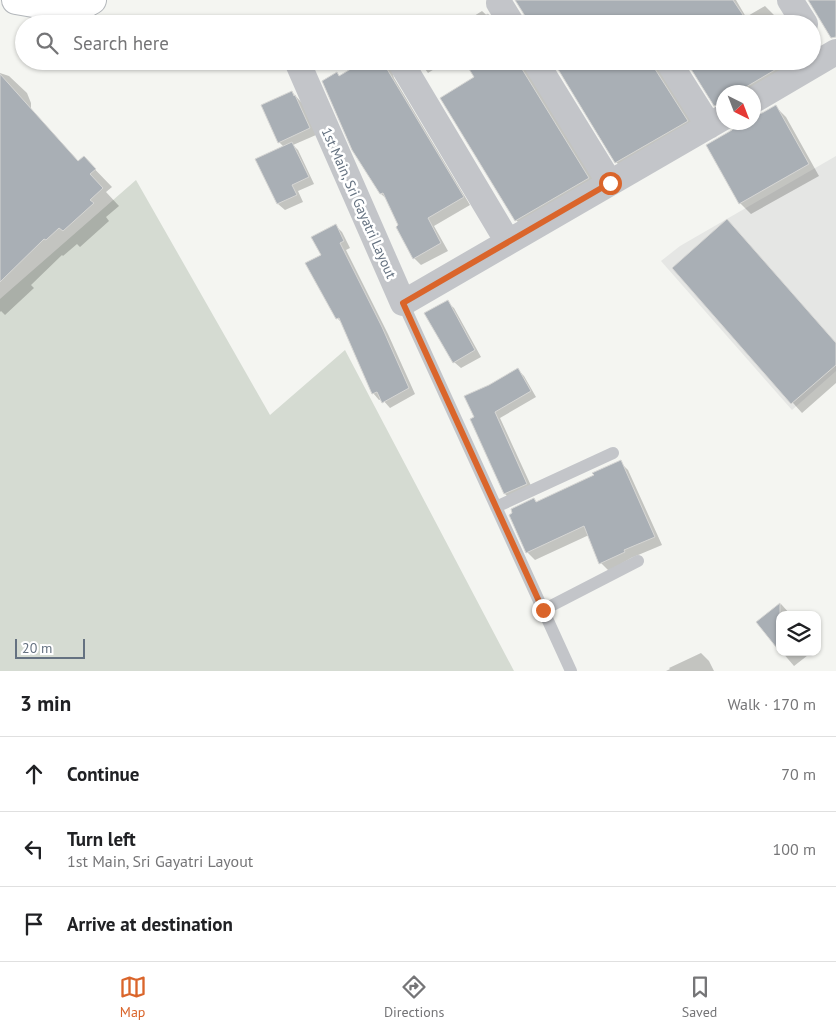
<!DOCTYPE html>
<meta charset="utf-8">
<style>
body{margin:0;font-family:"PT Sans",sans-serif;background:#f6f6f6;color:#202124}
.controls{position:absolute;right:15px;bottom:15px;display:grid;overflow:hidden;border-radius:10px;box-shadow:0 1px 4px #0004}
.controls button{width:45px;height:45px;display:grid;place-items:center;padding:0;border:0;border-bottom:1px solid #e0e0e0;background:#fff;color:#202124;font:25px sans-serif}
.compass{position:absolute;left:716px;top:85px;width:45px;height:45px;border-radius:50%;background:#fff;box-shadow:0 1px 4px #0004;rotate:138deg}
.scale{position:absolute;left:15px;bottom:12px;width:70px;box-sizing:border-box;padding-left:5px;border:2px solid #657281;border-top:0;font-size:14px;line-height:18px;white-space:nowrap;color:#657281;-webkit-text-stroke:4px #fff;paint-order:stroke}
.stop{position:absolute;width:15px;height:15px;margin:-11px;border:4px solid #da652b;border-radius:50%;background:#fff}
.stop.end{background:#da652b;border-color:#fff;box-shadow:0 1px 5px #0008}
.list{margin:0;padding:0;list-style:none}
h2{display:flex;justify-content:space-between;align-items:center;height:65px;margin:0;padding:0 20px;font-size:21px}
h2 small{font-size:16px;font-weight:400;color:#757577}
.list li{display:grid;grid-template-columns:32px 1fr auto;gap:15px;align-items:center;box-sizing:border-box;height:75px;padding:0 20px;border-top:1px solid #e0e0e0}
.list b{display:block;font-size:19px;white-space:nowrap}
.list p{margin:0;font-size:16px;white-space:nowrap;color:#757577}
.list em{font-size:16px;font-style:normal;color:#757577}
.icon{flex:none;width:28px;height:28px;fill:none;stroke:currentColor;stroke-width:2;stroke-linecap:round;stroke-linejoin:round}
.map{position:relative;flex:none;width:836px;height:671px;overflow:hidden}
.search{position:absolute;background:#fff;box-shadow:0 1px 4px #0004;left:15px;right:15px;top:15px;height:55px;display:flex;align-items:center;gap:12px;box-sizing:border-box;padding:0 18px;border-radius:28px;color:#757577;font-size:19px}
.sheet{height:290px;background:#fff}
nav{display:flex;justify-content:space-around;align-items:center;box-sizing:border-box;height:70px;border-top:1px solid #e0e0e0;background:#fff;font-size:14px;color:#757577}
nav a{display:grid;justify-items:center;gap:2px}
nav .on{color:#da652b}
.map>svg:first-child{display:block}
.built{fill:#e5e6e4}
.green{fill:#d5dbd2}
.shadow{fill:#0003}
.building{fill:#a9afb5;stroke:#d6d6d4}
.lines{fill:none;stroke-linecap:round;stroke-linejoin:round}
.secondary-casing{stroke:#b3b7bb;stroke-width:30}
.lane{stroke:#c3c5c9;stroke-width:12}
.street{stroke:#c3c5c9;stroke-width:26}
.secondary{stroke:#fff;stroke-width:28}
.route{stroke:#da652b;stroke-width:6}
.labels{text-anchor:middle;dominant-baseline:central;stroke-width:5;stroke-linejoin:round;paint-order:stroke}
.street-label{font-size:14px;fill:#657281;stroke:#fff}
</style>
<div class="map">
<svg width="836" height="671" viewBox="0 0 836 671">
<rect width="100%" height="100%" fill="#f4f5f1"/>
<path class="built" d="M 836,156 L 836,371 L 792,410 L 661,261 L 680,246 Z"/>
<path class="green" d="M 136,180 L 270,415 L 345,350 L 514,671 L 0,671 L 0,299 Z"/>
<path class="shadow" d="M 516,0 L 736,0 L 746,17 L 765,6 L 776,17 L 780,24 L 528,24 L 526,16 Z
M 482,11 L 496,24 L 461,24 Z
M 385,61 L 392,70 L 394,78 L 470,205 L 434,226 L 448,251 L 421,265 L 414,258 L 388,200 L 381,194 L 337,74 L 340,77 Z
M 419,61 L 447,61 L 428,73 Z
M 465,61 L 536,61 L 599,189 L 527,231 L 516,220 L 475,78 Z
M 554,61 L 669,61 L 698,132 L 627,173 L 616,162 Z
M 687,61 L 801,61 L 754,92 L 724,92 L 724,113 L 715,105 Z
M 0,73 L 9,76 L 27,93 L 31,103 L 31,109 L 79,162 L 84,158 L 112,187 L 106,192 L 119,206 L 106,217 L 109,221 L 80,247 L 77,244 L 63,256 L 62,255 L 31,285 L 34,288 L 5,315 L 1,311 L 0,312 Z
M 292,92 L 302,103 L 316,135 L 293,145 L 298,150 L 314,184 L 298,191 L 303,202 L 285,210 L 278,204 L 257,160 L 284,147 L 279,142 Z
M 775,106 L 786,117 L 819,176 L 751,214 L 740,203 L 732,131 L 754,122 L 754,116 L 762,114 Z
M 336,226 L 342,232 L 350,248 L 346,250 L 388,334 L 415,394 L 390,408 L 382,399 L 379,400 L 373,393 L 342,323 L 337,318 L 322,256 Z
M 673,269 L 836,343 L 836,383 L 802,413 Z
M 447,302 L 454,308 L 481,357 L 461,368 L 454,362 Z
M 518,370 L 524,376 L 536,397 L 500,418 L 533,490 L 511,500 L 505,494 L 471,420 L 476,418 L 490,386 Z
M 620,462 L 628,470 L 662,545 L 631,558 L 609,571 L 601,563 L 589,535 L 535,560 L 527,552 L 534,500 L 537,503 L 595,476 Z
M 781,604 L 791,615 L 780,615 L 758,622 Z
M 782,652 L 812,652 L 794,666 Z
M 701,653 L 709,661 L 714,671 L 666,671 L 670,669 L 669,668 Z"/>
<path class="building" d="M 515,0 L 733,0 L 749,24 L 527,24 L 525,16 Z
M 808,0 L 836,0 L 836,37 L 831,38 Z
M 488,14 L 494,24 L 470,24 Z
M 364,61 L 385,61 L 387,69 L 464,197 L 428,218 L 441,243 L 413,259 L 396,227 L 398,225 L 383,193 L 380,194 L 352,150 L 322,81 L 337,72 L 339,76 Z
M 464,61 L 520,61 L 522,69 L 589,178 L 515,221 L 440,98 L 474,77 Z
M 553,61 L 653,61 L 655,69 L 688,121 L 615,163 Z
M 686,61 L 790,61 L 746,87 L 741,92 L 724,92 L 724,102 L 714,106 Z
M 0,74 L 78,161 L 84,156 L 96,169 L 90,174 L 103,188 L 90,200 L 94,203 L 63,231 L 59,228 L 46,240 L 44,239 L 0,282 Z
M 292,91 L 294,96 L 295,95 L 310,128 L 278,143 L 261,105 Z
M 776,105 L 809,164 L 739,204 L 706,145 L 732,130 L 738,122 L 754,122 L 754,115 L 762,113 Z
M 292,142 L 309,177 L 292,185 L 297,195 L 277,204 L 255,159 Z
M 727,219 L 836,343 L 836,365 L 791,404 L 672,268 Z
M 336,224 L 344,241 L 340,243 L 382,327 L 409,388 L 382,403 L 377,392 L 372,394 L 339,318 L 336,319 L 305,263 L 321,255 L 311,237 Z
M 448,300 L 475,350 L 453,363 L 424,313 Z
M 518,368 L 531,391 L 495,412 L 527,484 L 504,494 L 470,419 L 474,417 L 464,396 L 489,385 Z
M 621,460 L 655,537 L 624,550 L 625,552 L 599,564 L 584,526 L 526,553 L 509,515 L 512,513 L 511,509 L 534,498 L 536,502 L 594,475 L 592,473 Z
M 780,603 L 780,652 L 756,622 Z"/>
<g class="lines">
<g class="secondary-casing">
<path id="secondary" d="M 16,0 L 74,10 L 92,0"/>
</g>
<path class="lane" d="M 403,303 L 571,671
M 496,507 L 613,453
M 543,610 L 638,561"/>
<path class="street" d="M 790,0 L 805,24
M 499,3 L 512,24
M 297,61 L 403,303 L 724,117
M 400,61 L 508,242
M 535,61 L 610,183
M 668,61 L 709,126
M 754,100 L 836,52"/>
<use href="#secondary" class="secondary"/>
</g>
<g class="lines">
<path class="route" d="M 543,610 L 403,303 L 610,183"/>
</g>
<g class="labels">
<g class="street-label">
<text transform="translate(359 203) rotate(66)">1st Main, Sri Gayatri Layout</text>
</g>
</g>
</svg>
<div class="controls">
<button><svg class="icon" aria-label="layers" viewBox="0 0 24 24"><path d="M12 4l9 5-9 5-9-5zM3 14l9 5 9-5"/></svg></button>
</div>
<svg class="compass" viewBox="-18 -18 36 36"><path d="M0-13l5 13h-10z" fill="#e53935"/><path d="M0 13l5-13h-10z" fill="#757577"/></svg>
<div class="scale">20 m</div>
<div class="stop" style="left:610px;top:183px"></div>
<div class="stop end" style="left:543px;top:610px"></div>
<div class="search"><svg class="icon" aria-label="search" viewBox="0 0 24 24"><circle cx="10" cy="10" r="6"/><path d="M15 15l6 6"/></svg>Search here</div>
</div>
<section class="sheet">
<h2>3 min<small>Walk · 170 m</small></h2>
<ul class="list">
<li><svg class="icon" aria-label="ahead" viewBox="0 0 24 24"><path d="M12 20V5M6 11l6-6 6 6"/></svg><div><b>Continue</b></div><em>70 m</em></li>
<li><svg class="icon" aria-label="left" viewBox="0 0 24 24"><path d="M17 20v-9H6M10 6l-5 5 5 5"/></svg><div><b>Turn left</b><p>1st Main, Sri Gayatri Layout</p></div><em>100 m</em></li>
<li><svg class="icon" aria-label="arrive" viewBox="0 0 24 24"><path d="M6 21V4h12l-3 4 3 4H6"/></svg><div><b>Arrive at destination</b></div></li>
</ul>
</section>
<nav>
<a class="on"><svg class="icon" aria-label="map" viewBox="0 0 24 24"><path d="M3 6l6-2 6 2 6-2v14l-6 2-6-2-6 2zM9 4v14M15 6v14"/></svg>Map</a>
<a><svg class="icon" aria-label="directions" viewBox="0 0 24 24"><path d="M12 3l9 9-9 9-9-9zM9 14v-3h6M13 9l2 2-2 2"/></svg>Directions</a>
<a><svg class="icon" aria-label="saved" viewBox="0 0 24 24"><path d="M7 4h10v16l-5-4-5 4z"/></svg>Saved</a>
</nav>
